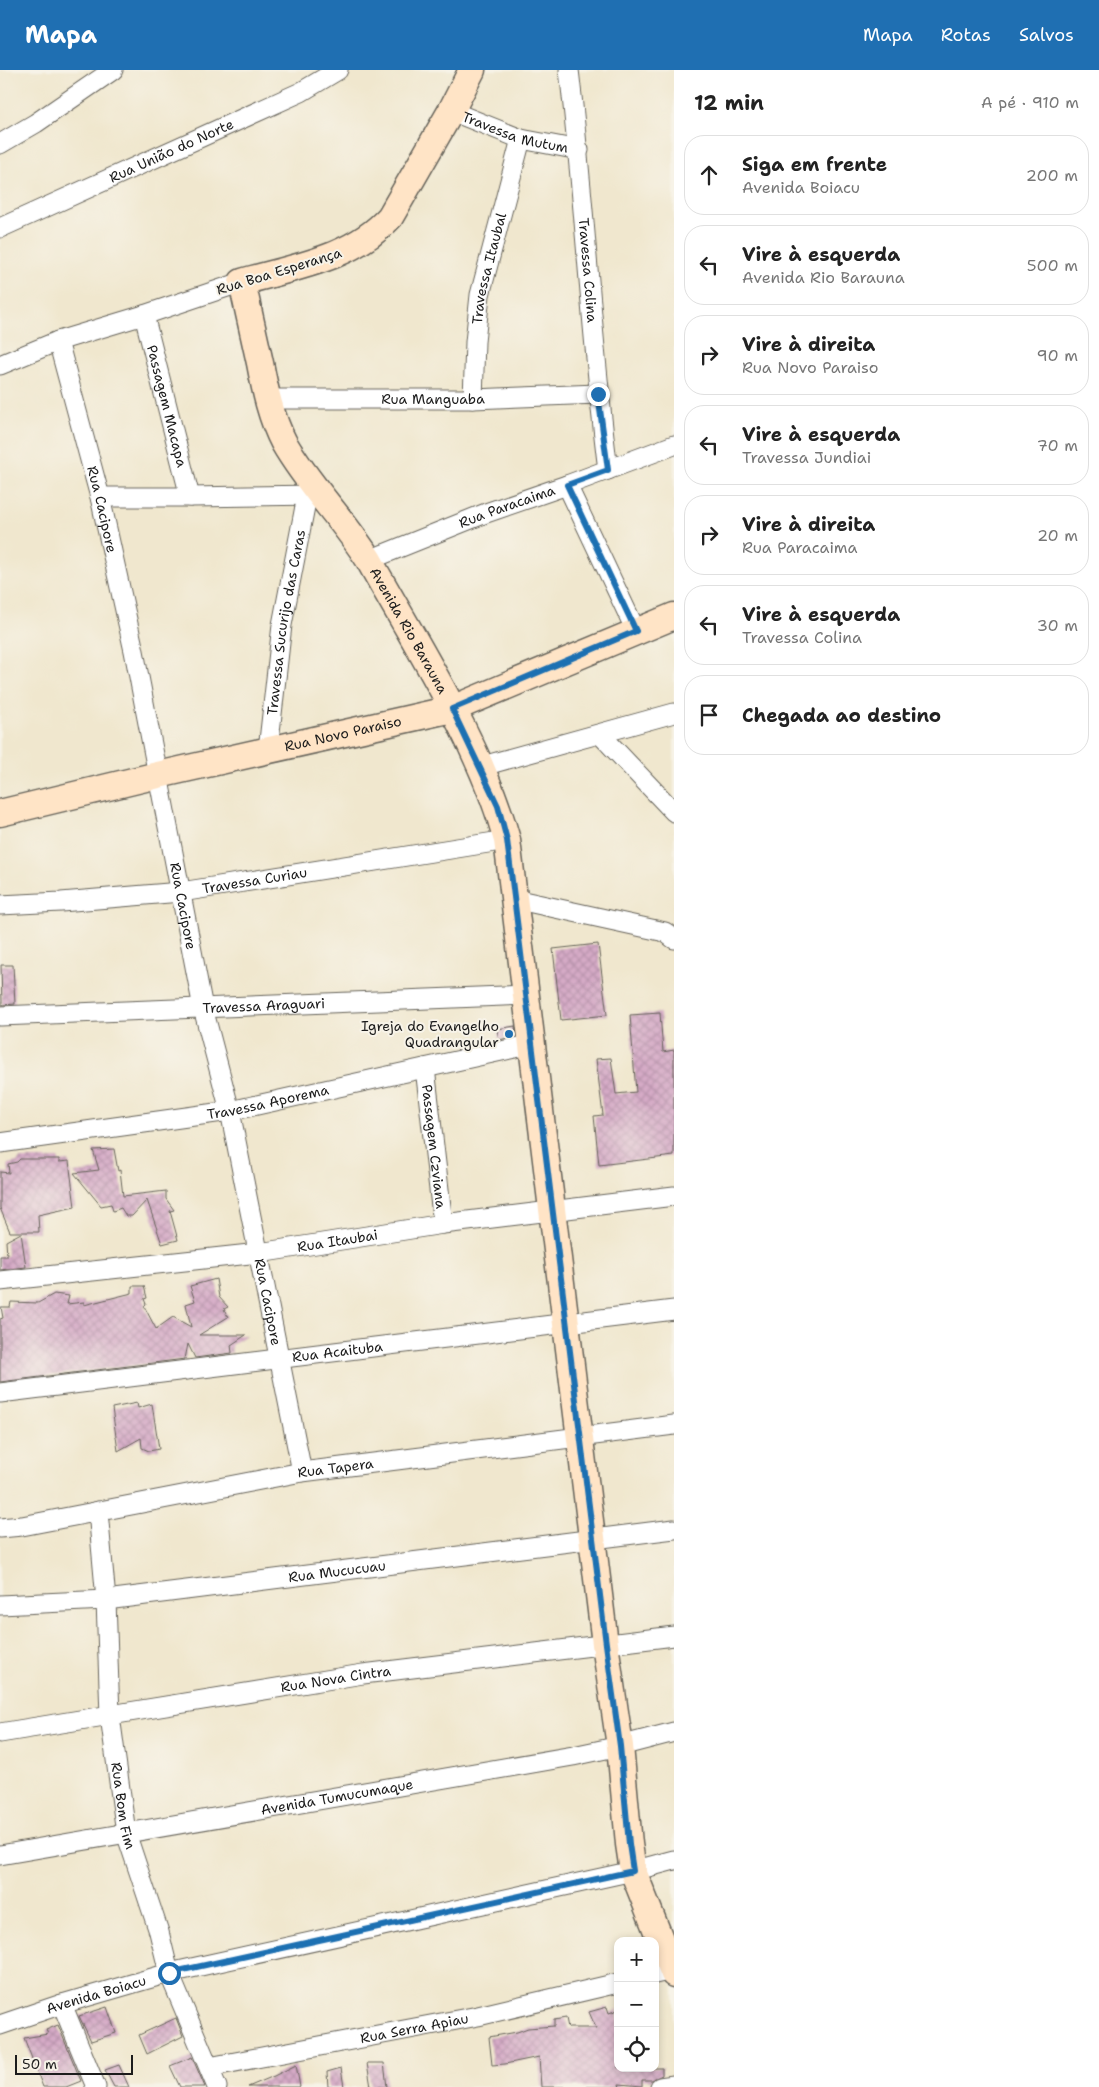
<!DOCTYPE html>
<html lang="pt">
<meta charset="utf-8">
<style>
body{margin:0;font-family:"Shantell Sans",sans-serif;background:#f2f2f2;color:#222}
.controls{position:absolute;right:15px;bottom:15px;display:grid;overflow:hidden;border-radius:10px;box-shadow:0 2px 8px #0003}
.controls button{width:45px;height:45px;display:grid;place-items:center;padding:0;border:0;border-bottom:1px solid #e0e0e0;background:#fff;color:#222;font:25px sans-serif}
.scale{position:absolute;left:15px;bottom:12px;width:118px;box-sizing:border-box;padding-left:5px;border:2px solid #1c1c1c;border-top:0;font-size:14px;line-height:18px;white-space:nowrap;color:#1c1c1c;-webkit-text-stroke:4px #f7f3e8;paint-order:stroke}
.stop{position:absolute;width:15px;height:15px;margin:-11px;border:4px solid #1f6fb2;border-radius:50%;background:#fff}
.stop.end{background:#1f6fb2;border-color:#fff;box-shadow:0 1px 5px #0008}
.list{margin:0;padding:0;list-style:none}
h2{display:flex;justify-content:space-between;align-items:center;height:65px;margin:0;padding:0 20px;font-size:21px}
h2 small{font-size:16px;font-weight:400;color:#767676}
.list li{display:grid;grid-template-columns:32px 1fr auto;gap:15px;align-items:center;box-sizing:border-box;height:80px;margin:0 10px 10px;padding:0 10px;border:1px solid #e0e0e0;border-radius:20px}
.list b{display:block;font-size:19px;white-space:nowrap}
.list p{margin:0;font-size:16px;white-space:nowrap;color:#767676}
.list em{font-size:16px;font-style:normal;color:#767676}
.icon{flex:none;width:28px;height:28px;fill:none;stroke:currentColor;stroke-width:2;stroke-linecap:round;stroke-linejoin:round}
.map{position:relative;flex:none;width:674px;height:2017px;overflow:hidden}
header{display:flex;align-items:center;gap:30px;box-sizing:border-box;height:70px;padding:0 25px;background:#1f6fb2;color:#fff}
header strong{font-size:24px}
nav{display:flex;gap:28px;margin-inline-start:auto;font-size:18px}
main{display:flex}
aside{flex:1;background:#fff}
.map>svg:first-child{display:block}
.building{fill:url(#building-cross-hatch)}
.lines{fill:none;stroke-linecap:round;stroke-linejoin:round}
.street-casing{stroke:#66635a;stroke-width:21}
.secondary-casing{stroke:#66635a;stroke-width:29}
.street{stroke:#fff;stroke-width:19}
.secondary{stroke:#ffe4c6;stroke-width:26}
.route{stroke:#1f6fb2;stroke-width:6}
.poi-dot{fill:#1f6fb2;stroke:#f7f3e8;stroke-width:2}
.labels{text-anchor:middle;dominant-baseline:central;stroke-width:4;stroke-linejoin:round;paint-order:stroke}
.street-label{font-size:14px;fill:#1c1c1c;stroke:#f7f3e8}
.poi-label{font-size:14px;fill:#1c1c1c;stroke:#f7f3e8;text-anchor:end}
</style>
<header>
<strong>Mapa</strong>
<nav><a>Mapa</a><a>Rotas</a><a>Salvos</a></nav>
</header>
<main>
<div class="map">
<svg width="674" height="2017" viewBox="0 0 674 2017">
<defs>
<pattern id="building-cross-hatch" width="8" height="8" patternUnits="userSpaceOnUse" patternTransform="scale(1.25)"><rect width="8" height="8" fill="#d5aac6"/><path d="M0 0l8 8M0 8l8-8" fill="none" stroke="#b692aa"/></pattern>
</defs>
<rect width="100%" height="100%" fill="#f7f3e8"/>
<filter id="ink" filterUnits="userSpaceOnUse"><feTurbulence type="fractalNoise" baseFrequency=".02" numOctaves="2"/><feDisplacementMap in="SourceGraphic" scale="10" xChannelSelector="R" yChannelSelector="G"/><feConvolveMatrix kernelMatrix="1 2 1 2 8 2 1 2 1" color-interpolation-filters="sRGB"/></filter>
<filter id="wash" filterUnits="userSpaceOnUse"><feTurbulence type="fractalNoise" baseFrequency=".0096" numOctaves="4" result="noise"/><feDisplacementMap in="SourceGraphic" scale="20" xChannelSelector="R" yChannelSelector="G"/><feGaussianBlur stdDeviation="1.12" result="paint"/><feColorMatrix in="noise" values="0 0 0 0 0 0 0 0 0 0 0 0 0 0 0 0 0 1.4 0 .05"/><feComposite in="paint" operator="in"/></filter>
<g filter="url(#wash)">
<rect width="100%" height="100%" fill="#f0e7ce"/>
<g id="blocks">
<path class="building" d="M 598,874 L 607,945 L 561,950 L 553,879 Z
M 1,895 L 13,895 L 15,934 L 2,935 Z
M 660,943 L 663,982 L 674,980 L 674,1086 L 599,1095 L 594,1046 L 603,1045 L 596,989 L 611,988 L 616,1024 L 636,1022 L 630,945 Z
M 515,956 L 516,966 L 499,970 L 497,959 Z
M 114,1079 L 118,1101 L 120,1100 L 123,1126 L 166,1121 L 166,1129 L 174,1140 L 170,1141 L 178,1170 L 162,1174 L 147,1130 L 132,1146 L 126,1146 L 121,1138 L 113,1141 L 111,1134 L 101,1136 L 74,1103 L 99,1100 L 93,1080 Z
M 20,1089 L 59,1089 L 59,1092 L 69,1091 L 75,1137 L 38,1145 L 39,1162 L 10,1162 L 0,1138 L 0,1102 L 9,1103 L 8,1094 L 17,1092 Z
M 21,1163 L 26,1197 L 0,1200 L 0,1186 L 7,1186 L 6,1171 Z
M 216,1209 L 219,1227 L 228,1237 L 224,1239 L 228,1247 L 199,1265 L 246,1265 L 231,1275 L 232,1283 L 195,1288 L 188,1274 L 185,1289 L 0,1312 L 0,1249 L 3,1248 L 1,1237 L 10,1237 L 11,1232 L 38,1233 L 54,1224 L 69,1226 L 67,1234 L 84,1232 L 84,1235 L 132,1223 L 132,1216 L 144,1216 L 147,1228 L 144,1229 L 146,1234 L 144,1236 L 156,1259 L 173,1247 L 191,1257 L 186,1234 L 195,1231 L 190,1216 Z
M 137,1333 L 138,1338 L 152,1334 L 159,1379 L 149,1381 L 142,1378 L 141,1368 L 118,1381 L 112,1338 Z
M 107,1937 L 116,1963 L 91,1971 L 79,1946 Z
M 607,1937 L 609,1943 L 618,1940 L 618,1998 L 662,1998 L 662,2005 L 652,2010 L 642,2010 L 642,2016 L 619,2014 L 620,2017 L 541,2017 L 539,1987 L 505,1994 L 492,1995 L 489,1967 L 517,1962 L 528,1958 L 554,1956 L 554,1950 L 566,1948 L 568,1958 L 596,1958 L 589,1942 Z
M 176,1948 L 183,1966 L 147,1984 L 139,1965 Z
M 58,1955 L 81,2011 L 66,2017 L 43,2017 L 24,1968 L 48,1964 L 46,1960 Z
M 192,1987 L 205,2017 L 180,2017 L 170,1996 Z
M 367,1993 L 384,1993 L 387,2017 L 371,2017 Z
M 119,1995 L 129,2017 L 114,2017 L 105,2000 Z
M 296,1995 L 300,2017 L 248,2017 L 274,2006 Z
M 341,1998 L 344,2017 L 328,2017 L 327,2002 Z"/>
</g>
</g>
<g filter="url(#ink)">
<use href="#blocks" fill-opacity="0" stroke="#66635a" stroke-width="1"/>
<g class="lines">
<g class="street-casing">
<g id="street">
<path id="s1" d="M 569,0 C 585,133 591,267 608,400"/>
<path id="s2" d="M 451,41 L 521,69 L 579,80"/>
<path d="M 0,74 L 36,53 L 113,0"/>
<path id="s3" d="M 0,158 L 301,22 L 338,0"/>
<path id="s4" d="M 144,245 L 190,427"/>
<path id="s5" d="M 58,271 L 100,427 L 134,581 L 203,938 L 230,1041 L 302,1402"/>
<path d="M 0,295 L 58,271 L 144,245 L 242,212"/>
<path id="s6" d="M 267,329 L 473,329 L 598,324"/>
<path id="s7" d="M 473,329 L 475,272 L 480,225 L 521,69"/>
<path d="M 567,415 L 636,561"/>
<path d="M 100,427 L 190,427 L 318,425"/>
<path id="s8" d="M 369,490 L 486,443 L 567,415 L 674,375"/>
<path d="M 600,664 L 674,742"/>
<path id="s9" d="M 268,680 L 282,555 L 307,426"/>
<path d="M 479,697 L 674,643"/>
<path d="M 514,829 L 665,862 L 674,869"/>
<path id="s10" d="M 0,835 L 61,832 L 181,822 L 507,770"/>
<path id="s11" d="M 0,946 L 527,925"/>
<path id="s12" d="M 425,998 L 443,1154"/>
<path id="s13" d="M 0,1073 L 230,1041 L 533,974"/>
<path id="s14" d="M 0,1211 L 259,1183 L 443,1154 L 674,1126"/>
<path id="s15" d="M 0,1323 L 674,1240"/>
<path id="s16" d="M 98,1441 L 106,1530 L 110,1646 L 126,1763 L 159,1862 L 169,1903 L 217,2017"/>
<path id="s17" d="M 0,1458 L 22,1456 L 302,1402 L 674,1355"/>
<path id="s18" d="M 0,1535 L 106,1530 L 674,1459"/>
<path id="s19" d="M 0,1663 L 363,1604 L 674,1566"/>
<path id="s20" d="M 0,1785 L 573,1686 L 620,1676 L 674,1662"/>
<path d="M 655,1904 L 672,1900"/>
<path d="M 62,1934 L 96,2017"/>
<path id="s21" d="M 0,1955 L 62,1934 L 169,1903 L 633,1801 L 674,1790"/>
<path id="s22" d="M 209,1997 L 478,1946 L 618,1913"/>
<path d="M 660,2017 L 674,2015"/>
</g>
</g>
<g class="secondary-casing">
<g id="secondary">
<path id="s23" d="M 472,0 L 451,41 L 390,147 C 352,189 294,197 242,212 C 248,239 254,266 260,293 C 265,320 271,348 284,373 C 308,415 343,449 369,490 C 417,577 481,674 507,770 L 605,1574 L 620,1676 L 629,1774 L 633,1801 L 674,1904"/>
<path id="s24" d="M 0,743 L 158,705 L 452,639 L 674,546"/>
</g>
</g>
<use href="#street" class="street"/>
<use href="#secondary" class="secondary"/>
</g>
</g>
<g class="lines" filter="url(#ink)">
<path class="route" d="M 169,1903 L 633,1801 L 629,1774 L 620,1676 L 606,1574 L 507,770 L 498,736 L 452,639 L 636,561 L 567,415 L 608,400 L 598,324"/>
</g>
<circle class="poi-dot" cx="509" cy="964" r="5"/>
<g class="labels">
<g class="street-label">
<text stroke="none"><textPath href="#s2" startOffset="68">Travessa Mutum</textPath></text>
<text stroke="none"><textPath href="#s3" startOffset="188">Rua União do Norte</textPath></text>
<text stroke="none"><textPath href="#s7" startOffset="132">Travessa Itaubal</textPath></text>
<text stroke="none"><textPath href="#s1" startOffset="201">Travessa Colina</textPath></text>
<text transform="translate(279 201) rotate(-17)">Rua Boa Esperança</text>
<text stroke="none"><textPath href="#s6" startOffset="166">Rua Manguaba</textPath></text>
<text stroke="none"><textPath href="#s4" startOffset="94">Passagem Macapa</textPath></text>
<text stroke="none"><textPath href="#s8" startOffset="148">Rua Paracaima</textPath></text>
<text stroke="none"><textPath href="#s5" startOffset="174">Rua Cacipore</textPath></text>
<text stroke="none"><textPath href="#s9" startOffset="129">Travessa Sucurijo das Caras</textPath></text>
<text stroke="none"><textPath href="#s23" startOffset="725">Avenida Rio Barauna</textPath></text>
<text stroke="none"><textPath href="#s24" startOffset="352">Rua Novo Paraiso</textPath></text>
<text stroke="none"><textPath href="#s10" startOffset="256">Travessa Curiau</textPath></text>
<text stroke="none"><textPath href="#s5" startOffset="579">Rua Cacipore</textPath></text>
<text stroke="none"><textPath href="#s11" startOffset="264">Travessa Araguari</textPath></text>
<text stroke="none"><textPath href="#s13" startOffset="271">Travessa Aporema</textPath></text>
<text stroke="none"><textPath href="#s12" startOffset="79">Passagem Czviana</textPath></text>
<text stroke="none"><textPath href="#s14" startOffset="340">Rua Itaubai</textPath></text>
<text stroke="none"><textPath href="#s5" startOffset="984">Rua Cacipore</textPath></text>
<text stroke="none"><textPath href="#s15" startOffset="340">Rua Acaituba</textPath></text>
<text stroke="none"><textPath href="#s17" startOffset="341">Rua Tapera</textPath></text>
<text stroke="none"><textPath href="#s18" startOffset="339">Rua Mucucuau</textPath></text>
<text stroke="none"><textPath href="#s19" startOffset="340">Rua Nova Cintra</textPath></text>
<text stroke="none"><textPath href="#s20" startOffset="342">Avenida Tumucumaque</textPath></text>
<text stroke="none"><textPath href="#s16" startOffset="296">Rua Bom Fim</textPath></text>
<text stroke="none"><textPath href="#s21" startOffset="101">Avenida Boiacu</textPath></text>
<text stroke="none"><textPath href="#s22" startOffset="209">Rua Serra Apiau</textPath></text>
</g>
<g class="poi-label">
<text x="499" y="956">Igreja do Evangelho<tspan x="499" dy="16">Quadrangular</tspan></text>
</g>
</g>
</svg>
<div class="controls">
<button>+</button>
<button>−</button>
<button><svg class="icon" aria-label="locate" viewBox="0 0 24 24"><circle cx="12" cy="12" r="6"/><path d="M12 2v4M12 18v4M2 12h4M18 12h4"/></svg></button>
</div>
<div class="scale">50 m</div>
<div class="stop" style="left:169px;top:1903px"></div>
<div class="stop end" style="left:598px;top:324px"></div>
</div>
<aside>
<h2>12 min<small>A pé · 910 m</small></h2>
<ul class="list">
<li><svg class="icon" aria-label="ahead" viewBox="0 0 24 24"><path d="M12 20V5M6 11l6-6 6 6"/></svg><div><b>Siga em frente</b><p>Avenida Boiacu</p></div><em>200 m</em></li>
<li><svg class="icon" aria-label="left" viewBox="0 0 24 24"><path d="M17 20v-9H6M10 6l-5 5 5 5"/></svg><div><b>Vire à esquerda</b><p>Avenida Rio Barauna</p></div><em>500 m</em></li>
<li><svg class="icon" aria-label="right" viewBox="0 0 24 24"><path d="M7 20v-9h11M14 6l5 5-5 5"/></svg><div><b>Vire à direita</b><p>Rua Novo Paraiso</p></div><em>90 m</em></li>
<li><svg class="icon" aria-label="left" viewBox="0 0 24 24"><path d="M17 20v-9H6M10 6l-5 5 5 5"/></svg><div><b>Vire à esquerda</b><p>Travessa Jundiai</p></div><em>70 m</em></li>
<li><svg class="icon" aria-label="right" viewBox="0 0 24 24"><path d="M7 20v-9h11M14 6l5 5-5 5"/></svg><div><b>Vire à direita</b><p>Rua Paracaima</p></div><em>20 m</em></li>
<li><svg class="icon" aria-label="left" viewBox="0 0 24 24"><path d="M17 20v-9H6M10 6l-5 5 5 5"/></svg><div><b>Vire à esquerda</b><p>Travessa Colina</p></div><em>30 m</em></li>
<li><svg class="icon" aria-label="arrive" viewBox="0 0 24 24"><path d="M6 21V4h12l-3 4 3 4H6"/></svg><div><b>Chegada ao destino</b></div></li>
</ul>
</aside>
</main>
